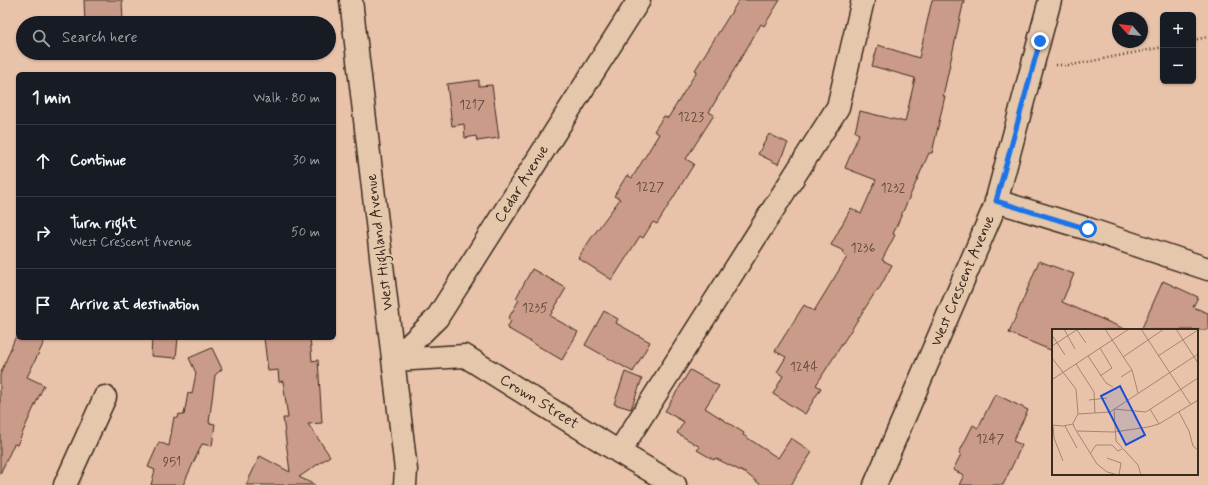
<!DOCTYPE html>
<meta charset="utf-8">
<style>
body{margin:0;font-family:Mynerve,sans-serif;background:#242831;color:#f1f3f6}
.controls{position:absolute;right:12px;top:12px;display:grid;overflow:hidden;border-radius:6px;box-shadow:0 1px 3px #0004}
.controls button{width:36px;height:36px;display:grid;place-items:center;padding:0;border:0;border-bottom:1px solid #363941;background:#171b24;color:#f1f3f6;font:20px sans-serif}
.compass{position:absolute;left:1112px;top:12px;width:36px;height:36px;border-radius:50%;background:#171b24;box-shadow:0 1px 3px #0004;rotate:297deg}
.stop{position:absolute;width:12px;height:12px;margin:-9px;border:3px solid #1a73e8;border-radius:50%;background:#fff}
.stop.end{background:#1a73e8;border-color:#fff;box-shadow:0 1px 4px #0008}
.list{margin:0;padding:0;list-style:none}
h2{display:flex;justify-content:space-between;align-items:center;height:52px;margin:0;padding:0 16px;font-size:17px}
h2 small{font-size:13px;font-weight:400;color:#9ea1a6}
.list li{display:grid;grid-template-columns:26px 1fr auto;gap:12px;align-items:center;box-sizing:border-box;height:72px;padding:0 16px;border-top:1px solid #363941}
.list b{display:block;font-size:15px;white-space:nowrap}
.list p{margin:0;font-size:13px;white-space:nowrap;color:#9ea1a6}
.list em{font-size:13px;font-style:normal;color:#9ea1a6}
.icon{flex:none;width:22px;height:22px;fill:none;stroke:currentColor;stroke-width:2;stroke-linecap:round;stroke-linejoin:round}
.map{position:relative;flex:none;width:1208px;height:485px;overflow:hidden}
.search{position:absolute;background:#171b24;box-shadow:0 1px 3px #0004;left:16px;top:16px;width:320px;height:44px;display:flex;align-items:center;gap:10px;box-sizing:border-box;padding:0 14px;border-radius:22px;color:#9ea1a6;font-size:15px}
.panel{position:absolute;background:#171b24;box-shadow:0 1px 3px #0004;left:16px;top:72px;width:320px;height:268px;border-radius:6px}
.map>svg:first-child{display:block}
.building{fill:#cb9b8a;stroke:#3b2a1e}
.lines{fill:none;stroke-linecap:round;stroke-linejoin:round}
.minor-casing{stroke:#3b2a1e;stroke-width:25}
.path{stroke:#3b2a1e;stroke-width:2.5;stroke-dasharray:1 3;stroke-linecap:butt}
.minor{stroke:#e5c8ac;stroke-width:22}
.route{stroke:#1a73e8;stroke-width:5}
.labels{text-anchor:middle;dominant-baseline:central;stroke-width:4;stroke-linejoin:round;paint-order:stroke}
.number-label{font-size:13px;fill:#5f4639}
.street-label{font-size:15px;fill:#3b2a1e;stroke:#e5c8ac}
.inset-road{fill:none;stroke:#a38672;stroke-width:1}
.view{fill:#1d4ed8;fill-opacity:0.15;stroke:#1d4ed8;stroke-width:2}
.inset-edge{fill:none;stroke:#3b2a1e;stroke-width:2}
</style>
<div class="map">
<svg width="1208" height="485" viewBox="0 0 1208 485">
<rect width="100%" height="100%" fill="#e8c3aa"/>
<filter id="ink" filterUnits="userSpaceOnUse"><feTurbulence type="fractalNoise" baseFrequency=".025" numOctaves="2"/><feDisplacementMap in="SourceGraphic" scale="8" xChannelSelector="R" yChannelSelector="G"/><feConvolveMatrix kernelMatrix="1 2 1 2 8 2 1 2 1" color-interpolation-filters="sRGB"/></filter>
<g filter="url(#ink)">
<path class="building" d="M 84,0 L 122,0 L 123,23 L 85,23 Z
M 739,0 L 780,0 L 764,26 L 761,24 L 709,112 L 714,115 L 686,159 L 694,164 L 657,224 L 653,222 L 643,238 L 640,236 L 612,280 L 578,258 L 592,237 L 620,199 L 614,196 L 627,175 L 632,178 L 659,134 L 654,131 L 664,116 L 668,118 L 697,71 L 695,70 Z
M 932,0 L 964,0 L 943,96 L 945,96 L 932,153 L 929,153 L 893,234 L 895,235 L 882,260 L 892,265 L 878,291 L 876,291 L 816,385 L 821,388 L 805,414 L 773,394 L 783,376 L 777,372 L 786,357 L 775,351 L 804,305 L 814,311 L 847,257 L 843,254 L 844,251 L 831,245 L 851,208 L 861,214 L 876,180 L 845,168 L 859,134 L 855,132 L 860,111 L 905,122 L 915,78 L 872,66 L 878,45 L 919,58 Z
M 479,80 L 479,86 L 492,85 L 499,138 L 477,141 L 476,136 L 465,138 L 464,124 L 452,126 L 447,84 Z
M 769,134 L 788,143 L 778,164 L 758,154 Z
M 1039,261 L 1074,274 L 1062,302 L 1127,330 L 1053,330 L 1053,351 L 1009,333 Z
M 532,269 L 566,288 L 550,316 L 578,332 L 562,360 L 507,328 L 511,321 L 508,319 L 519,300 L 516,298 Z
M 1163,281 L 1198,297 L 1193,307 L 1208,313 L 1208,330 L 1141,330 Z
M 604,311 L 618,319 L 616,323 L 650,342 L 633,372 L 585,345 Z
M 15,338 L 46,338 L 27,377 L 44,385 L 17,445 L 14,444 L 0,474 L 0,375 Z
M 152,338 L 178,338 L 176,358 L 151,356 Z
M 264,338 L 310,338 L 312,361 L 318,360 L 322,423 L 308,424 L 330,456 L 299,477 L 315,485 L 246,485 L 260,456 L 290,472 L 283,418 L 288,418 L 283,381 L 279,382 L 278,370 L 268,371 Z
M 212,348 L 222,369 L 215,375 L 209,423 L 215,424 L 212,446 L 202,444 L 183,485 L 151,485 L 155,470 L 148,467 L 159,442 L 169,446 L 174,417 L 178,418 L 179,414 L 184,415 L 188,393 L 192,394 L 196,373 L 189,358 Z
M 690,370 L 719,386 L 705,408 L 744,433 L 743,435 L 778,458 L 791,438 L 812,452 L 791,485 L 761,485 L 747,474 L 715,458 L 714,460 L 697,450 L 700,447 L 677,433 L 684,422 L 665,411 Z
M 625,372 L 642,379 L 631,409 L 614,404 Z
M 995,394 L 1028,410 L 1013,441 L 1022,445 L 1003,485 L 959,485 L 964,475 L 953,470 L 961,454 L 959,453 L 973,425 L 978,428 Z"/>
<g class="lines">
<g class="minor-casing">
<path id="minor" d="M 351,0 L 406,470 L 405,485
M 996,201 L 1088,229 L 1208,269
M 394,360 L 437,318 L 639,0
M 394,360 L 465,356 L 619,452 L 675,485
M 619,452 L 838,107 L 863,0
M 65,485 L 105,397
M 875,485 L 995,206 L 1050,0"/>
</g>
<path class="path" d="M 1193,40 L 1208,37
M 1056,65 L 1072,65 L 1163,47"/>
<use href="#minor" class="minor"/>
</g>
</g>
<g class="lines" filter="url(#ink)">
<path class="route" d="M 1040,41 L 996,201 L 1088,229"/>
</g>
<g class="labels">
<g class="number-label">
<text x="472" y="105">1217</text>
<text x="691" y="117">1223</text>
<text x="650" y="187">1227</text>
<text x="893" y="188">1232</text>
<text x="863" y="248">1236</text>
<text x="535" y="308">1235</text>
<text x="804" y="367">1244</text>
<text x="990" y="439">1247</text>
<text x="172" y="462">951</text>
</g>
<g class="street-label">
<text transform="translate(522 184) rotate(-58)">Cedar Avenue</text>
<text transform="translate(380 242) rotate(-97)">West Highland Avenue</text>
<text transform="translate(963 281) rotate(-67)">West Crescent Avenue</text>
<text transform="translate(539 402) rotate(32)">Crown Street</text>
</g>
</g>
<g transform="translate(1052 329)">
<rect width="146" height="146" fill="#e8c3aa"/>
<path class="inset-road" d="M 12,0 L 23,20M 53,0 L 80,41 L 86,64M 89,0 L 139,76M 124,0 L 146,34M 25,1 L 34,14M 0,6 L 13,26M 0,17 L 26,0M 48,19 L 60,39 L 48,47M 36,27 L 54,54 L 61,58M 106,27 L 146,1M 71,28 L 112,0M 0,29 L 24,60 L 26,85 L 21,94 L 22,98 L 45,135 L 55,143 L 66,146M 24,35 L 42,63 L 43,84M 0,47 L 0,67M 69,48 L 80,41M 1,50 L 77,0M 37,71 L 55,69M 98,80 L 107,95M 127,83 L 137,102 L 141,117 L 146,121M 26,85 L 58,83 L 146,25M 0,96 L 11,97 L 21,95M 1,96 L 2,109 L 11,132M 13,97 L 25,119M 25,102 L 62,103 L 96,98 L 107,95 L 146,71M 38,125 L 44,116 L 60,116 L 66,122 L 70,120M 55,129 L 69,134 L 67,146M 89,146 L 86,136 L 64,112 L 62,80 L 94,83 L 146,49"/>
<path class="view" d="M 68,57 L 93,106 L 74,116 L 49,67 Z"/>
<rect width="146" height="146" class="inset-edge"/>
</g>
</svg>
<div class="controls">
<button>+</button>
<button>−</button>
</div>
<svg class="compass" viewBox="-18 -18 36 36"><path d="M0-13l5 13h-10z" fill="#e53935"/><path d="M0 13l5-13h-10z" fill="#9ea1a6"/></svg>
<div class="stop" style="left:1088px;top:229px"></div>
<div class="stop end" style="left:1040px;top:41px"></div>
<div class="search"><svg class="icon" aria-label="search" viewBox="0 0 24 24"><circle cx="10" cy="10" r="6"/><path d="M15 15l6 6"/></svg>Search here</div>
<section class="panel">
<h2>1 min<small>Walk · 80 m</small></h2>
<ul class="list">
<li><svg class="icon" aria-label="ahead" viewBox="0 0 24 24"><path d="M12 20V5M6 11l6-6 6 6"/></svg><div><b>Continue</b></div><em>30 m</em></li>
<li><svg class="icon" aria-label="right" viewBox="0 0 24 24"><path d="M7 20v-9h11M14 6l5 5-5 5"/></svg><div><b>Turn right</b><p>West Crescent Avenue</p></div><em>50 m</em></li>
<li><svg class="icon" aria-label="arrive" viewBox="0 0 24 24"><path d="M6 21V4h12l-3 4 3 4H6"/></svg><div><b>Arrive at destination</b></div></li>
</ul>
</section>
</div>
